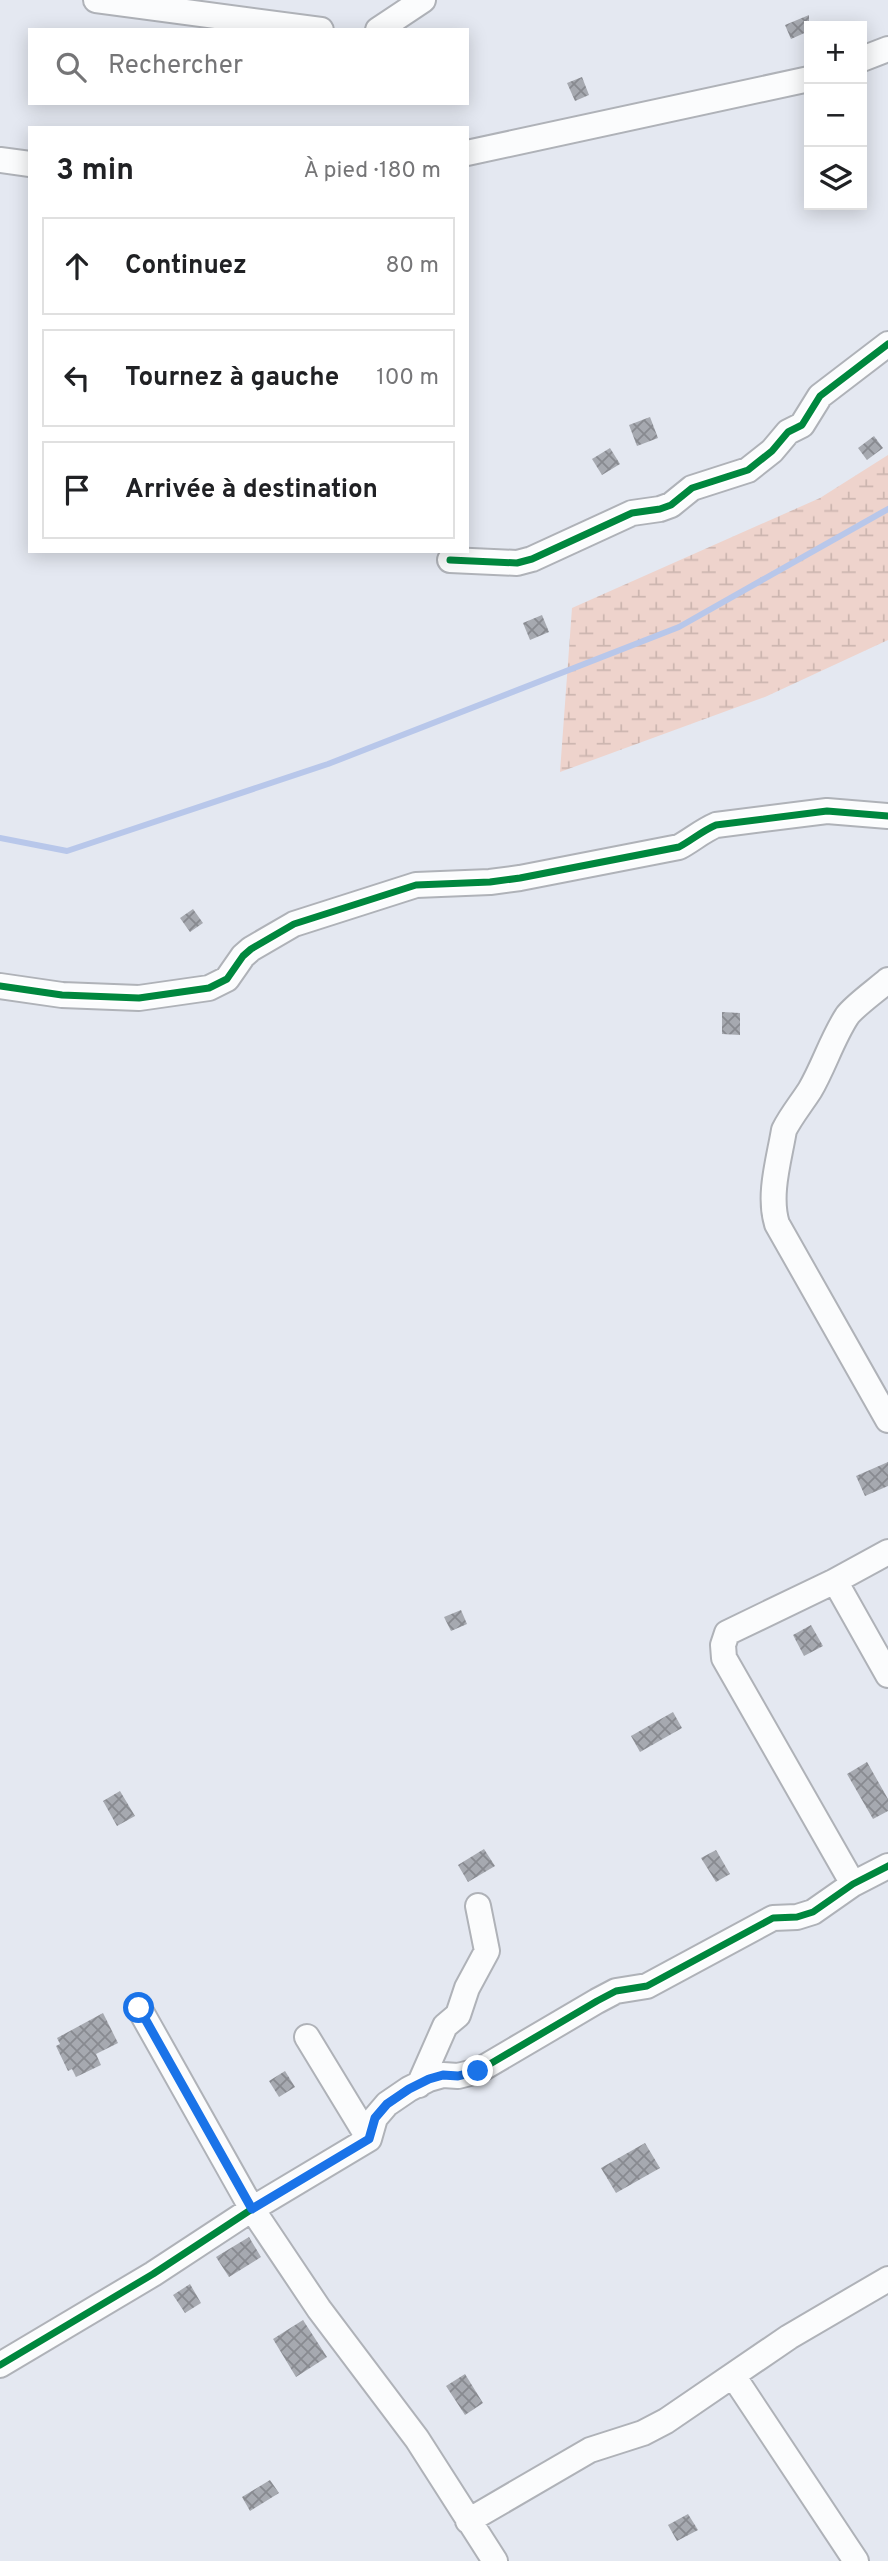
<!DOCTYPE html>
<html lang="fr">
<meta charset="utf-8">
<style>
body{margin:0;font-family:Overpass,sans-serif;background:#f6f6f6;color:#202124}
.controls{position:absolute;right:21px;top:21px;display:grid;overflow:hidden;border-radius:0px;box-shadow:0 4px 18px #0003}
.controls button{width:63px;height:63px;display:grid;place-items:center;padding:0;border:0;border-bottom:2px solid #e0e0e0;background:#fff;color:#202124;font:35px sans-serif}
.stop{position:absolute;width:21px;height:21px;margin:-16px;border:5px solid #1a73e8;border-radius:50%;background:#fff}
.stop.end{background:#1a73e8;border-color:#fff;box-shadow:0 2px 7px #0008}
.list{margin:0;padding:0;list-style:none}
h2{display:flex;justify-content:space-between;align-items:center;height:91px;margin:0;padding:0 28px;font-size:30px}
h2 small{font-size:23px;font-weight:400;color:#757577}
.list li{display:grid;grid-template-columns:46px 1fr auto;gap:21px;align-items:center;box-sizing:border-box;height:98px;margin:0 14px 14px;padding:0 14px;border:2px solid #e0e0e0;border-radius:0px}
.list b{display:block;font-size:26px;white-space:nowrap}
.list em{font-size:23px;font-style:normal;color:#757577}
.icon{flex:none;width:38px;height:38px;fill:none;stroke:currentColor;stroke-width:2;stroke-linecap:round;stroke-linejoin:round}
.map{position:relative;flex:none;width:888px;height:2561px;overflow:hidden}
.search{position:absolute;background:#fff;box-shadow:0 4px 18px #0003;left:28px;top:28px;width:441px;height:77px;display:flex;align-items:center;gap:18px;box-sizing:border-box;padding:0 24px;border-radius:0px;color:#757577;font-size:26px}
.panel{position:absolute;background:#fff;box-shadow:0 4px 18px #0003;left:28px;top:126px;width:441px;height:427px;border-radius:0px}
.map>svg:first-child{display:block}
.wetland{fill:url(#wetland-marsh)}
.lines{fill:none;stroke-linecap:round;stroke-linejoin:round}
.stream{stroke:#b8c7ea;stroke-width:6}
.building{fill:url(#building-cross-hatch)}
.minor-casing{stroke:#afb2b8;stroke-width:28}
.minor{stroke:#fbfcfd;stroke-width:24}
.cycleway-casing{stroke:#fff;stroke-width:11}
.cycleway{stroke:#00873e;stroke-width:7}
.route{stroke:#1a73e8;stroke-width:9}
</style>
<div class="map">
<svg width="888" height="2561" viewBox="0 0 888 2561">
<defs>
<pattern id="wetland-marsh" width="20" height="14" patternUnits="userSpaceOnUse" patternTransform="scale(1.75)"><rect width="20" height="14" fill="#eed3cc"/><path d="M1 5h8M5 5V1M11 12h8M15 12V8" fill="none" stroke="#cdb6b0"/></pattern>
<pattern id="building-cross-hatch" width="8" height="8" patternUnits="userSpaceOnUse" patternTransform="scale(1.75)"><rect width="8" height="8" fill="#a6a9b0"/><path d="M0 0l8 8M0 8l8-8" fill="none" stroke="#888a90"/></pattern>
</defs>
<rect width="100%" height="100%" fill="#e4e8f1"/>
<path class="wetland" d="M 888,455 L 888,640 L 765,697 L 560,772 L 572,608 L 820,498 Z"/>
<g class="lines">
<path class="stream" d="M 0,838 L 67,851 L 328,764 L 679,627 L 888,509"/>
</g>
<path class="building" d="M 809,15 L 809,31 L 791,39 L 785,25 Z
M 582,77 L 589,95 L 575,101 L 567,83 Z
M 650,417 L 658,438 L 637,446 L 629,425 Z
M 874,436 L 883,448 L 867,460 L 858,448 Z
M 610,448 L 620,464 L 602,475 L 592,459 Z
M 542,615 L 549,632 L 530,640 L 523,623 Z
M 193,909 L 203,923 L 190,932 L 180,918 Z
M 722,1012 L 740,1013 L 740,1035 L 722,1034 Z
M 888,1462 L 888,1486 L 865,1496 L 856,1476 Z
M 461,1610 L 467,1624 L 451,1631 L 444,1617 Z
M 811,1625 L 823,1646 L 804,1656 L 793,1635 Z
M 673,1712 L 682,1728 L 640,1752 L 631,1736 Z
M 867,1762 L 888,1799 L 888,1811 L 873,1819 L 847,1774 Z
M 120,1791 L 135,1816 L 117,1826 L 103,1801 Z
M 484,1849 L 495,1866 L 468,1882 L 458,1865 Z
M 716,1850 L 730,1874 L 716,1882 L 701,1858 Z
M 103,2013 L 118,2043 L 96,2054 L 101,2065 L 76,2077 L 72,2069 L 68,2071 L 56,2046 L 60,2044 L 57,2038 Z
M 285,2071 L 295,2087 L 279,2097 L 269,2081 Z
M 645,2143 L 660,2168 L 616,2193 L 601,2168 Z
M 249,2237 L 261,2257 L 229,2277 L 216,2257 Z
M 190,2284 L 201,2303 L 185,2313 L 173,2295 Z
M 303,2320 L 327,2357 L 296,2377 L 273,2339 Z
M 465,2374 L 483,2403 L 465,2415 L 446,2386 Z
M 270,2480 L 279,2493 L 250,2511 L 242,2497 Z
M 688,2514 L 698,2530 L 677,2541 L 668,2525 Z"/>
<g class="lines">
<g class="minor-casing">
<path id="minor" d="M 96,0 L 321,30
M 378,30 L 423,0
M 862,59 L 888,49
M 467,153 L 809,79
M 0,160 L 30,164
M 450,560 L 517,563 L 532,559 L 632,513 L 660,509 L 671,505 L 692,488 L 748,470 L 772,451 L 788,432 L 802,425 L 820,396 L 888,344
M 888,980 C 878,989 854,1006 847,1016 C 832,1039 824,1066 810,1090 C 801,1104 791,1116 784,1130 C 779,1160 768,1195 777,1224 L 888,1420
M 0,986 L 62,995 L 139,998 L 209,988 L 227,979 L 243,956 L 251,949 L 294,924 L 416,885 L 490,882 L 520,878 L 679,847 C 692,840 702,831 716,825 L 827,811 L 888,816
M 835,1581 L 888,1675
M 853,1884 L 724,1658 L 723,1645 L 727,1633 L 835,1581 L 888,1552
M 139,2008 L 252,2209 L 319,2309 L 417,2439 L 495,2561
M 307,2037 L 369,2139
M 419,2085 L 445,2026 L 458,2015 L 467,1988 L 487,1951 L 478,1906
M 0,2365 L 153,2274 L 252,2209 L 369,2139 L 375,2118 L 387,2104 L 409,2089 L 429,2079 L 443,2075 L 458,2076 L 478,2071 L 597,2001 L 616,1991 L 647,1986 L 773,1918 L 797,1917 L 813,1912 L 853,1884 L 888,1866
M 734,2377 L 856,2561
M 468,2521 L 590,2450 L 643,2433 L 666,2421 L 789,2337 L 888,2279"/>
</g>
<use href="#minor" class="minor"/>
<g class="cycleway-casing">
<path id="cycleway" d="M 450,560 L 517,563 L 532,559 L 632,513 L 660,509 L 671,505 L 692,488 L 748,470 L 772,451 L 788,432 L 802,425 L 820,396 L 888,344
M 0,986 L 62,995 L 139,998 L 209,988 L 227,979 L 243,956 L 251,949 L 294,924 L 416,885 L 490,882 L 520,878 L 679,847 C 692,840 702,831 716,825 L 827,811 L 888,816
M 0,2365 L 153,2274 L 252,2209 L 369,2139 L 375,2118 L 387,2104 L 409,2089 L 429,2079 L 443,2075 L 458,2076 L 478,2071 L 597,2001 L 616,1991 L 647,1986 L 773,1918 L 797,1917 L 813,1912 L 853,1884 L 888,1866"/>
</g>
<use href="#cycleway" class="cycleway"/>
</g>
<g class="lines">
<path class="route" d="M 139,2008 L 252,2209 L 369,2139 L 375,2118 L 387,2104 L 409,2089 L 429,2079 L 443,2075 L 458,2076 L 478,2071"/>
</g>
</svg>
<div class="controls">
<button>+</button>
<button>−</button>
<button><svg class="icon" aria-label="layers" viewBox="0 0 24 24"><path d="M12 4l9 5-9 5-9-5zM3 14l9 5 9-5"/></svg></button>
</div>
<div class="stop" style="left:139px;top:2008px"></div>
<div class="stop end" style="left:478px;top:2071px"></div>
<div class="search"><svg class="icon" aria-label="search" viewBox="0 0 24 24"><circle cx="10" cy="10" r="6"/><path d="M15 15l6 6"/></svg>Rechercher</div>
<section class="panel">
<h2>3 min<small>À pied · 180 m</small></h2>
<ul class="list">
<li><svg class="icon" aria-label="ahead" viewBox="0 0 24 24"><path d="M12 20V5M6 11l6-6 6 6"/></svg><div><b>Continuez</b></div><em>80 m</em></li>
<li><svg class="icon" aria-label="left" viewBox="0 0 24 24"><path d="M17 20v-9H6M10 6l-5 5 5 5"/></svg><div><b>Tournez à gauche</b></div><em>100 m</em></li>
<li><svg class="icon" aria-label="arrive" viewBox="0 0 24 24"><path d="M6 21V4h12l-3 4 3 4H6"/></svg><div><b>Arrivée à destination</b></div></li>
</ul>
</section>
</div>
